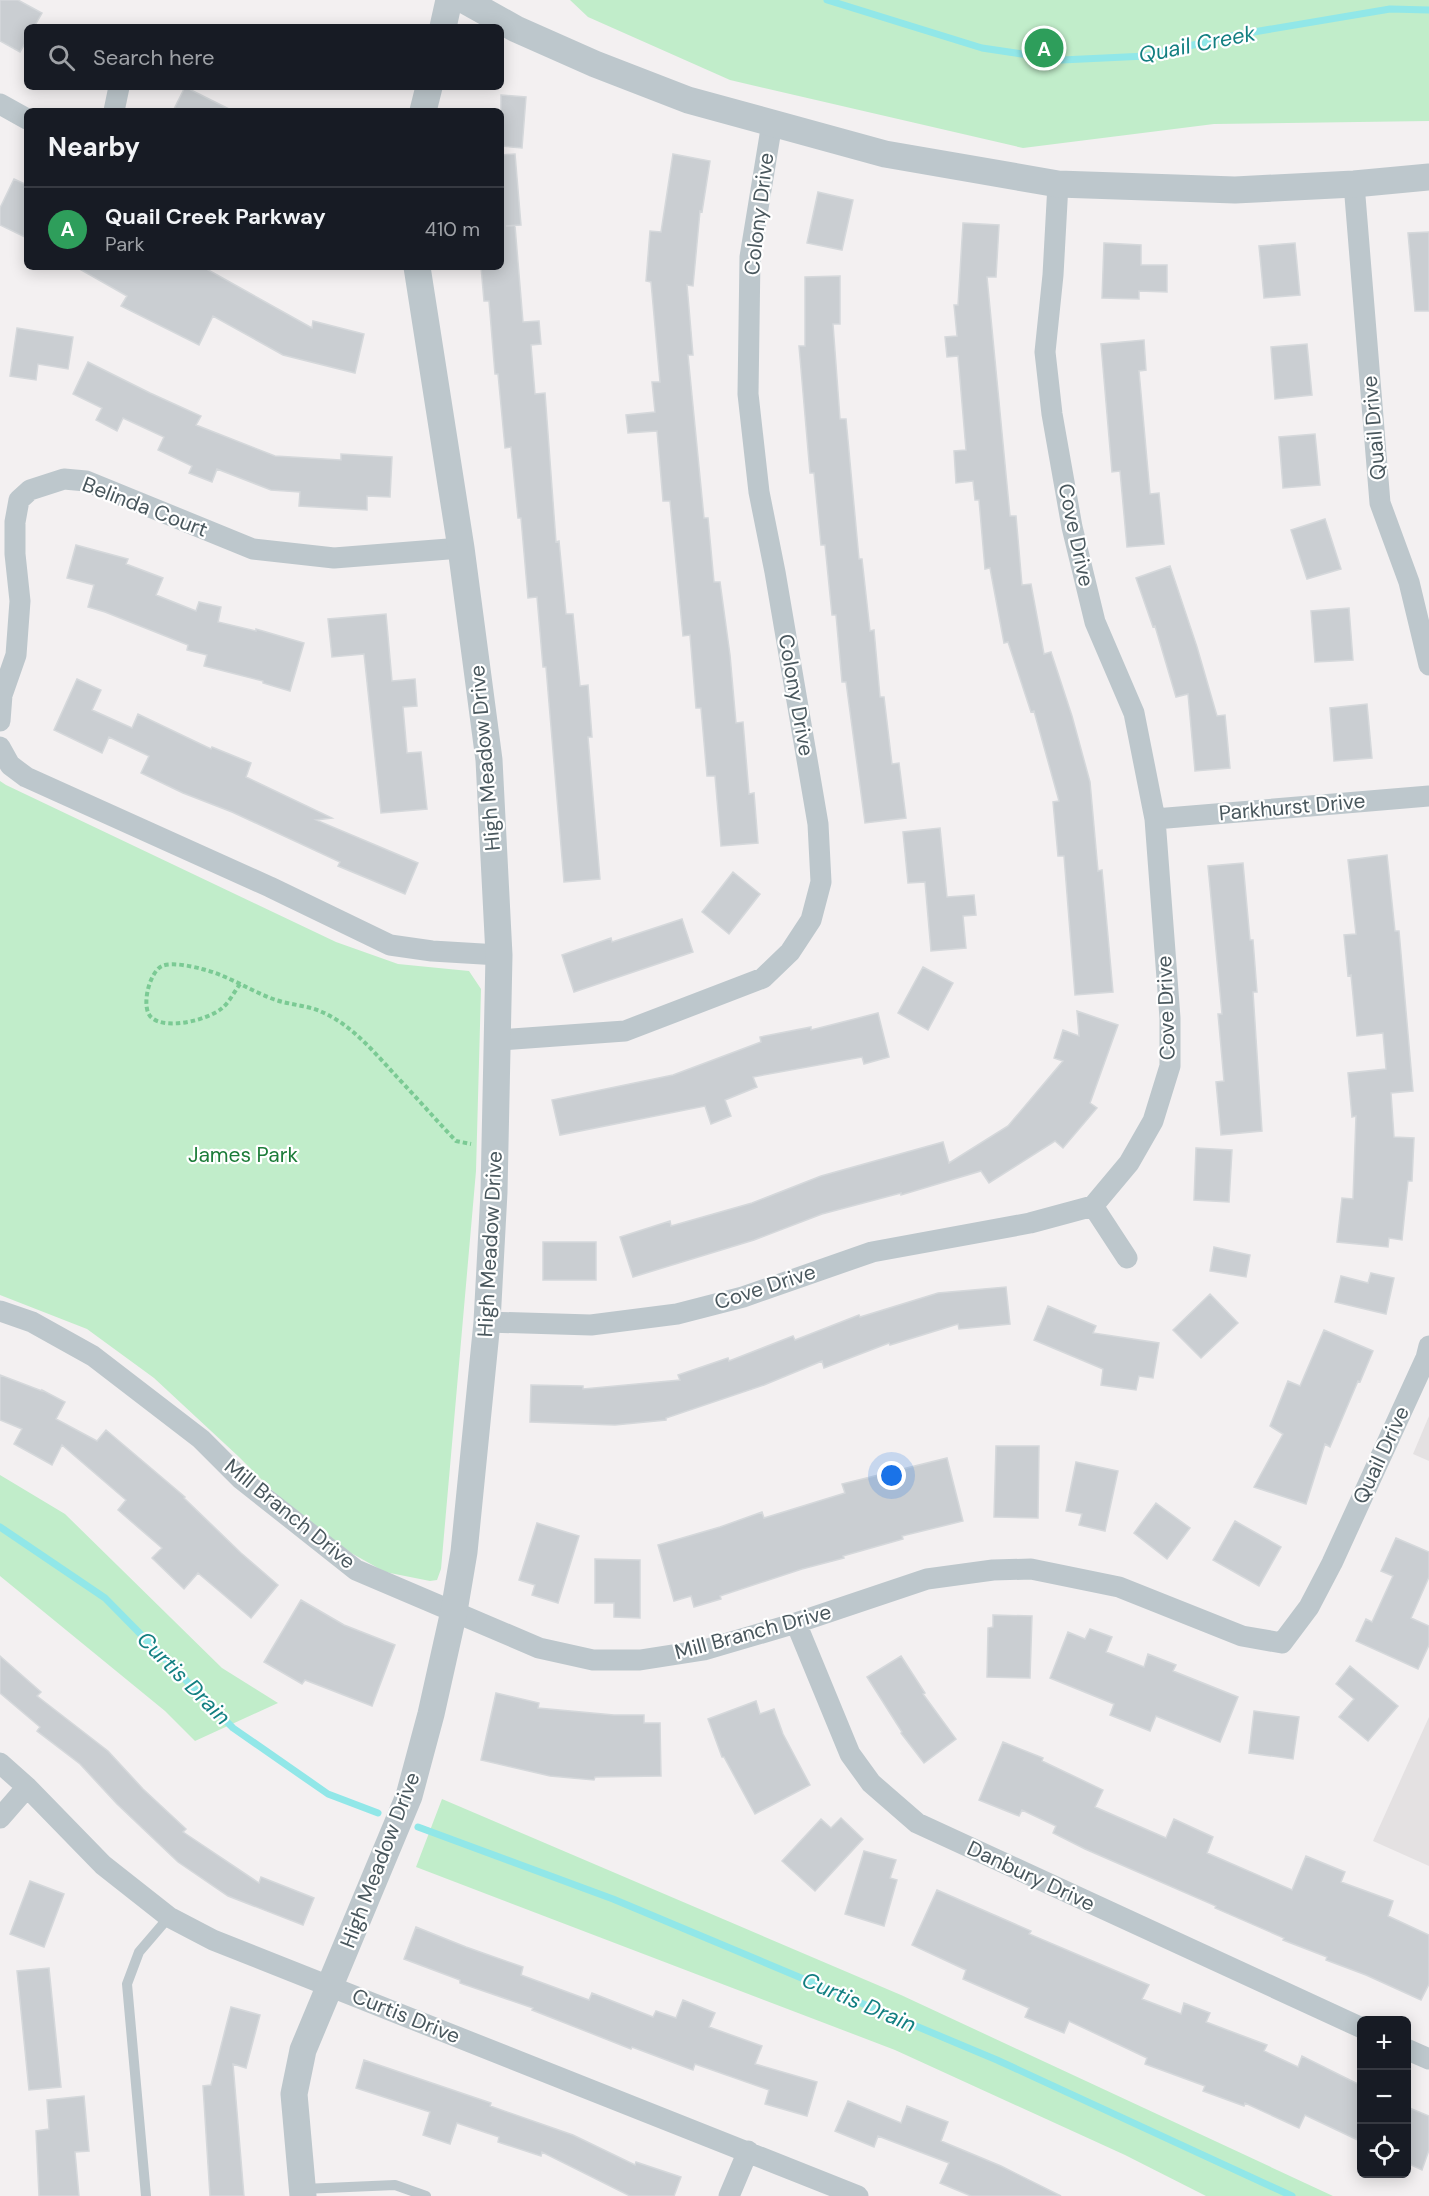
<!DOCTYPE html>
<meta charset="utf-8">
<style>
body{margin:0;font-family:"DM Sans",sans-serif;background:#242831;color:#f1f3f6}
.controls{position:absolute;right:18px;bottom:18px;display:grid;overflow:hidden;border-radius:9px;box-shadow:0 3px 15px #0003}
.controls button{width:54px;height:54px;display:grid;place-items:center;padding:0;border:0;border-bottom:2px solid #363941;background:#171b24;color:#f1f3f6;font:30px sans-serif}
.you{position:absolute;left:892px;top:1476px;width:21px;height:21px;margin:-15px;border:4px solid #fff;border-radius:50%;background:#1a73e8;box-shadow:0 0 0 9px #1a73e833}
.badge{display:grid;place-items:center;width:39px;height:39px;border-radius:50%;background:#2297db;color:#fff;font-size:20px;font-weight:700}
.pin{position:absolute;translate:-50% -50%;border:3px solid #fff;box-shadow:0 2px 6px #0006}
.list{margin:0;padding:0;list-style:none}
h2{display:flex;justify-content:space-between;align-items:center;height:78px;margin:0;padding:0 24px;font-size:26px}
h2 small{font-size:20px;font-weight:400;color:#9ea1a6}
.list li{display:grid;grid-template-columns:39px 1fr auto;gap:18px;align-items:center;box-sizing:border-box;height:84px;padding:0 24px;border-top:2px solid #363941}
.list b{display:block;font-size:22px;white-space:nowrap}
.list p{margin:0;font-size:20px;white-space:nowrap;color:#9ea1a6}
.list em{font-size:20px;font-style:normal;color:#9ea1a6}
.icon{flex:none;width:33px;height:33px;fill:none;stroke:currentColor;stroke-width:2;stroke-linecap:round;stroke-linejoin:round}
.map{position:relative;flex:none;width:1429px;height:2196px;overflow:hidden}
.search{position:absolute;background:#171b24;box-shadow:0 3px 15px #0003;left:24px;top:24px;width:480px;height:66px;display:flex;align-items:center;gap:15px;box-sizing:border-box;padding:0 21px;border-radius:9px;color:#9ea1a6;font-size:22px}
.panel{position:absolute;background:#171b24;box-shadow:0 3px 15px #0003;left:24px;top:108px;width:480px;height:162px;border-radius:9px}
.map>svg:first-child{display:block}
.education{fill:#e4e1e2}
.green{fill:#c1edca}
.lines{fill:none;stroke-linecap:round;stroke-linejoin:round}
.stream{stroke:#91e7e8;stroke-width:7}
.building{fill:#caced2;stroke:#d5d8db;stroke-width:1.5}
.path{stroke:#7bca94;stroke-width:4;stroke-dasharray:4.5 3;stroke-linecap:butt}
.service{stroke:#bdc7cc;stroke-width:10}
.minor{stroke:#bdc7cc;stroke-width:21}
.tertiary{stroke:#bdc7cc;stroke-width:27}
.labels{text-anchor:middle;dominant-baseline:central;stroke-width:4.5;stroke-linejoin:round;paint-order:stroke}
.street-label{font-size:21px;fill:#49575d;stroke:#fff}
.park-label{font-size:21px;fill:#1c7c39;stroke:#fff}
.water-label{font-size:22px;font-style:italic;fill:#127f81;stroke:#fff}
</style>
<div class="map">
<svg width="1429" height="2196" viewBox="0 0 1429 2196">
<rect width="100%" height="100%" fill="#f3f0f1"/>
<path class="education" d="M 1429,1416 L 1429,1461 L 1413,1454 Z
M 1429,1717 L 1429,1866 L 1373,1841 Z"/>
<path class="green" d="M 570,0 L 1429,0 L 1429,121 L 1214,124 L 1023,148 L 730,80 L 588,17 Z
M 0,781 L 6,785 L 336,942 L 398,964 L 469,971 L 481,989 L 476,1171 L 441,1569 L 437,1580 L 430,1581 L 385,1572 L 344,1549 L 283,1501 L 239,1457 L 154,1378 L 87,1329 L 0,1295 Z
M 0,1475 L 65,1514 L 222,1668 L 278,1703 L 195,1741 L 165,1711 L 0,1576 Z
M 442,1799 L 901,1995 L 1333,2196 L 1206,2196 L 1125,2155 L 895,2050 L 416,1867 Z"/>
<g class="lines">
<path class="stream" d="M 827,0 L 982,48 L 1062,60 L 1146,56 L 1236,35 L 1390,9 L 1429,10
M 0,1527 L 105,1598 L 233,1728 L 328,1794 L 378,1813
M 418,1827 L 613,1899 L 997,2060 L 1292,2196"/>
</g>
<path class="building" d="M 0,0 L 18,0 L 42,13 L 34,27 L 27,27 L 27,40 L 20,52 L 0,41 Z
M 185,87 L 233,111 L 173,111 Z
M 501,95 L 526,97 L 522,148 L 501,146 Z
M 515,154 L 521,225 L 506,226 L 515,226 L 523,322 L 539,321 L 541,344 L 531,345 L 535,394 L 545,393 L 556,542 L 559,541 L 566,614 L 573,614 L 580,686 L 588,685 L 592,737 L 588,737 L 600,879 L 564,882 L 546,667 L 543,667 L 537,597 L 528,598 L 521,518 L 518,518 L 511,447 L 505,448 L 498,374 L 495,374 L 489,301 L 484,301 L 481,267 L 501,267 L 501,155 Z
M 673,154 L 710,161 L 702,212 L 700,211 L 693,286 L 687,285 L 693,355 L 688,355 L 704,518 L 708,518 L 714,582 L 720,582 L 730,655 L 736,723 L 743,722 L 749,794 L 754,793 L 758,843 L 721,846 L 715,776 L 707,776 L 701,708 L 696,708 L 690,635 L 683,636 L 670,501 L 663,501 L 657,431 L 628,433 L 626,415 L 655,412 L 652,382 L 660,382 L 651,282 L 646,281 L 650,231 L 661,232 Z
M 14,179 L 27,185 L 27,238 L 0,225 L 0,208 Z
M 818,192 L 853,200 L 842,250 L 807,243 Z
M 963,223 L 999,225 L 996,277 L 987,277 L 1010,516 L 1016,516 L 1022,585 L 1031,584 L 1044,654 L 1051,652 L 1072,716 L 1090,782 L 1098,871 L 1102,870 L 1113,992 L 1075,995 L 1064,856 L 1058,856 L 1053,802 L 1059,801 L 1034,711 L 1031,712 L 1008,642 L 1004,643 L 990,568 L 985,569 L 979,500 L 975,500 L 973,481 L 956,483 L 954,451 L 966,450 L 958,356 L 947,357 L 945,337 L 957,336 L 954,305 L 958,305 Z
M 1429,232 L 1429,311 L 1415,311 L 1408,233 Z
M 1104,243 L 1141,245 L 1141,265 L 1167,265 L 1167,292 L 1139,291 L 1139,299 L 1102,298 Z
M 1295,243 L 1300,295 L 1264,298 L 1259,246 Z
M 76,267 L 203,267 L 312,328 L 313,321 L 364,334 L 355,373 L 283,355 L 213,316 L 199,345 L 121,306 L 127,296 Z
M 840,276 L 840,324 L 833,324 L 840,419 L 846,419 L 859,559 L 862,559 L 870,631 L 874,630 L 880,697 L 884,697 L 892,764 L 899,763 L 906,818 L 865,823 L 846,682 L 842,682 L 836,615 L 832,615 L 825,545 L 821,545 L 814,473 L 810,473 L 799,346 L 805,346 L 805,277 Z
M 17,328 L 73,337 L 68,369 L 38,364 L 36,380 L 10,376 Z
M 1144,340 L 1146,370 L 1139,371 L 1150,494 L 1159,493 L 1164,544 L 1127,547 L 1120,471 L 1112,472 L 1101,344 Z
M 1307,344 L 1312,395 L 1275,399 L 1271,347 Z
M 88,362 L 150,393 L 201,416 L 196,425 L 275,456 L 341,460 L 341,454 L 392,457 L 390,497 L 367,496 L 367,510 L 299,506 L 300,492 L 271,490 L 217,469 L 212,482 L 189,473 L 192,466 L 158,450 L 164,437 L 123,418 L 117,431 L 96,420 L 102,408 L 73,394 Z
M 1315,434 L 1320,485 L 1283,488 L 1279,437 Z
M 1325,519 L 1341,569 L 1307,579 L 1291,530 Z
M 76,545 L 128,559 L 126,564 L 163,578 L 156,595 L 196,611 L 199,602 L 221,607 L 218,622 L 256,631 L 256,629 L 304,643 L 290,691 L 263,683 L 263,681 L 204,666 L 207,655 L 187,650 L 188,645 L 105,612 L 88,607 L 94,585 L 67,578 Z
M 1170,566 L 1197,647 L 1217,716 L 1225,715 L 1230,768 L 1195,771 L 1188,694 L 1176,697 L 1155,626 L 1153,627 L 1136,578 Z
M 1349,608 L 1353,660 L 1315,662 L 1311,611 Z
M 386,614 L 392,681 L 415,679 L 417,706 L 403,707 L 407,753 L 421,752 L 427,809 L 381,813 L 364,654 L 332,657 L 328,619 Z
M 77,679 L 101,690 L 92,710 L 132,728 L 138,714 L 211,749 L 212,747 L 251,763 L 246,777 L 332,818 L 316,820 L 418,863 L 405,894 L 338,866 L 340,862 L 232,812 L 183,793 L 141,773 L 149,756 L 109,737 L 102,753 L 54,730 Z
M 1367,704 L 1372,758 L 1334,761 L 1330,708 Z
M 940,828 L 947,897 L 974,895 L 976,915 L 963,916 L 966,948 L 931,951 L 925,882 L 908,883 L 903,832 Z
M 1387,855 L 1395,931 L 1399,931 L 1413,1091 L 1391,1093 L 1394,1137 L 1414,1138 L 1412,1181 L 1408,1181 L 1402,1240 L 1389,1238 L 1388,1247 L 1337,1242 L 1342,1198 L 1353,1199 L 1356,1116 L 1352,1117 L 1348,1073 L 1386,1069 L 1383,1033 L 1357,1036 L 1351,975 L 1348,976 L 1344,935 L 1356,934 L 1348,860 Z
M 1243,863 L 1250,940 L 1253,940 L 1257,992 L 1253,992 L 1262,1131 L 1221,1135 L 1216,1082 L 1224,1081 L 1218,1014 L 1222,1014 L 1208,866 Z
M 733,872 L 760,894 L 729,934 L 702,912 Z
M 682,919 L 693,952 L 574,992 L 562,955 L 611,938 L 612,942 Z
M 923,967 L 953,983 L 928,1030 L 898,1013 Z
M 1077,1011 L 1118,1025 L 1090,1103 L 1097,1108 L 1063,1148 L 1055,1141 L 989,1183 L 981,1171 L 901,1195 L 901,1193 L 822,1214 L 754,1240 L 633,1277 L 620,1237 L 670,1221 L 671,1226 L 752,1203 L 821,1176 L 943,1142 L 949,1163 L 1008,1126 L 1063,1061 L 1054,1058 L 1063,1030 L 1079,1036 Z
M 878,1013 L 889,1057 L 864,1064 L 862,1057 L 753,1077 L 757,1087 L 725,1100 L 731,1116 L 711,1124 L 705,1106 L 560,1135 L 552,1100 L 673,1075 L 761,1042 L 760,1037 L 811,1027 L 811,1030 Z
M 1196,1148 L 1232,1150 L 1229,1202 L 1194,1200 Z
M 543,1242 L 596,1242 L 596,1280 L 543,1280 Z
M 1214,1247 L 1250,1255 L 1246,1277 L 1210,1271 Z
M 1371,1273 L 1394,1278 L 1386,1314 L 1335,1302 L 1341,1276 L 1368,1283 Z
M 1006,1287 L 1010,1324 L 959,1329 L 958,1324 L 890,1345 L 889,1343 L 824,1368 L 822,1361 L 764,1385 L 666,1418 L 666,1420 L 615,1425 L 530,1422 L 531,1385 L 583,1386 L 583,1389 L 680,1380 L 678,1375 L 728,1358 L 729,1361 L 793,1336 L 795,1340 L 859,1315 L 860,1317 L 938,1293 Z
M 1210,1294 L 1238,1323 L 1201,1358 L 1173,1330 Z
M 1048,1306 L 1096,1326 L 1093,1333 L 1159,1343 L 1153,1378 L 1139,1376 L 1136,1390 L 1101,1385 L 1103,1369 L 1034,1340 Z
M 1324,1330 L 1373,1351 L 1360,1382 L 1358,1381 L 1330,1447 L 1325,1444 L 1306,1504 L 1254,1487 L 1283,1434 L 1270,1426 L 1288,1381 L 1300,1386 Z
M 0,1375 L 42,1391 L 42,1390 L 65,1402 L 56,1419 L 97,1441 L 106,1430 L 185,1497 L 184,1498 L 241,1553 L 278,1585 L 251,1618 L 198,1573 L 184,1589 L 152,1558 L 162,1548 L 118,1510 L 126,1500 L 62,1445 L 52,1465 L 14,1444 L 22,1429 L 0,1420 Z
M 996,1446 L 1039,1446 L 1038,1518 L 994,1517 Z
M 947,1458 L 963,1521 L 902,1536 L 903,1539 L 843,1556 L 844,1558 L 802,1569 L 720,1596 L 721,1599 L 694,1607 L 691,1596 L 674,1601 L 658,1545 L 720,1527 L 762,1512 L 764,1518 L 845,1493 L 842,1484 Z
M 1076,1462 L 1118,1471 L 1105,1531 L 1079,1525 L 1082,1514 L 1066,1511 Z
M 1156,1503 L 1190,1528 L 1167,1559 L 1134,1533 Z
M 1235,1521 L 1281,1547 L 1259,1586 L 1213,1560 Z
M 537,1523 L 579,1536 L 558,1603 L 532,1595 L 535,1585 L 519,1580 Z
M 1396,1538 L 1429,1552 L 1429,1577 L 1411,1618 L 1429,1626 L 1429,1645 L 1418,1669 L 1356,1641 L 1366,1619 L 1372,1622 L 1393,1576 L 1381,1571 Z
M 595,1559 L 640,1560 L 640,1618 L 614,1617 L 614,1603 L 595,1603 Z
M 301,1600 L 344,1625 L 395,1645 L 372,1706 L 305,1680 L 302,1684 L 264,1662 Z
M 993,1615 L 1032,1616 L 1030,1678 L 987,1677 L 988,1628 L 993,1627 Z
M 1090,1629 L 1112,1637 L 1106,1652 L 1144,1667 L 1148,1654 L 1176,1665 L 1173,1671 L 1238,1697 L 1220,1742 L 1156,1716 L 1150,1731 L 1110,1715 L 1114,1704 L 1050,1678 L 1068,1632 L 1085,1639 Z
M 0,1656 L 41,1692 L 37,1696 L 108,1751 L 143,1789 L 186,1829 L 183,1832 L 259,1883 L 261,1877 L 314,1898 L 303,1925 L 228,1896 L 178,1862 L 117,1804 L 80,1764 L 37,1731 L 40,1727 L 0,1693 Z
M 901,1656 L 925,1693 L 923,1694 L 956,1739 L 924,1763 L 901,1733 L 902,1732 L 867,1677 Z
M 1350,1666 L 1398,1706 L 1368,1741 L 1339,1717 L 1354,1699 L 1336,1684 Z
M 496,1693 L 539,1703 L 538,1708 L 614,1715 L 644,1715 L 644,1723 L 660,1723 L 661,1776 L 595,1777 L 594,1780 L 550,1776 L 481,1760 Z
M 756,1701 L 760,1714 L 774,1709 L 783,1734 L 810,1785 L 755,1814 L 724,1757 L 722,1757 L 708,1719 Z
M 1254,1711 L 1299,1717 L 1293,1759 L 1249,1753 Z
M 1003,1742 L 1043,1758 L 1042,1761 L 1103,1790 L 1095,1807 L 1166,1838 L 1174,1819 L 1213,1837 L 1207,1853 L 1292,1890 L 1306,1856 L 1345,1872 L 1341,1882 L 1393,1901 L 1388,1916 L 1429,1935 L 1429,1984 L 1421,2000 L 1366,1975 L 1326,1960 L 1327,1957 L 1283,1940 L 1284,1938 L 1215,1908 L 1216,1906 L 1085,1849 L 1053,1833 L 1056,1826 L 1022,1810 L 1019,1816 L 979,1800 Z
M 841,1818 L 863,1839 L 815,1891 L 782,1861 L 821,1819 L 831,1828 Z
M 864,1851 L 896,1860 L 890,1878 L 897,1880 L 884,1926 L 845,1914 Z
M 30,1881 L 64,1894 L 44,1947 L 10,1934 Z
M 937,1890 L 1031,1931 L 1029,1934 L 1149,1985 L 1142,1999 L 1181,2014 L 1184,2003 L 1210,2013 L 1206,2022 L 1267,2045 L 1264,2051 L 1298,2067 L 1302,2056 L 1362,2086 L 1362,2142 L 1305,2115 L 1299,2128 L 1245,2103 L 1244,2106 L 1203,2091 L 1205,2086 L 1145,2064 L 1147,2058 L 1069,2021 L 1064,2033 L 1025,2017 L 1029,2008 L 963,1979 L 966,1970 L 912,1945 Z
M 416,1927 L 466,1947 L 523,1967 L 521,1975 L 589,2000 L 592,1993 L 653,2017 L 656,2011 L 676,2018 L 683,2000 L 715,2013 L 709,2027 L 762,2046 L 755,2064 L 817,2082 L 807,2116 L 765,2104 L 769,2090 L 695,2064 L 693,2070 L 632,2047 L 631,2049 L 532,2010 L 533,2008 L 460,1983 L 460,1980 L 404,1959 Z
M 49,1968 L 61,2087 L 29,2090 L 17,1971 Z
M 231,2007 L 260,2015 L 246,2068 L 233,2064 L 244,2196 L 210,2196 L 203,2086 L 211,2085 Z
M 364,2060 L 491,2103 L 490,2106 L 573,2135 L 635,2165 L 636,2162 L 681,2177 L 674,2196 L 630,2196 L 542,2152 L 541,2156 L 498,2142 L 499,2137 L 457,2123 L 450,2144 L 423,2135 L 430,2112 L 356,2088 Z
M 84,2096 L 89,2151 L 75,2152 L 79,2196 L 39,2196 L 36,2131 L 49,2129 L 47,2100 Z
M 848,2101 L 901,2123 L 907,2106 L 948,2122 L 941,2141 L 1001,2166 L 1061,2196 L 971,2196 L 940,2183 L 949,2163 L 878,2136 L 874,2147 L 835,2131 Z
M 1407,2107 L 1429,2116 L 1429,2150 L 1422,2170 L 1407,2163 Z"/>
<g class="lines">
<path class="path" d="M 240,984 C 234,992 229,1003 221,1009 C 207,1020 167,1030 152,1018 C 140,1009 149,972 162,966 C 172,962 191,966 202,969 C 227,975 249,990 273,999 C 289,1005 307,1005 322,1012 C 352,1025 375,1053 397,1077 C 417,1098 436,1120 456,1141 L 471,1144"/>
<path class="service" d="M 303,2189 L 395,2185 L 426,2196
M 146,2196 L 127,1984 L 139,1952 L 169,1917"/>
<path class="minor" d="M 0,104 L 27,119
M 114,111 L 119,87
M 1354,184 L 1380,503 L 1409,582 L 1429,665
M 0,721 L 2,695 L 16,655 L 20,601 L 15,554 L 15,522 L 19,500 L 30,490 L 64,479 L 86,481 L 253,549 L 334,558 L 461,548
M 0,747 L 10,765 L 26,777 L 270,887 L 390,945 L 432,951 L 499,955
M 1155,819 L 1429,796
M 499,1040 L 625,1031 L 763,978 L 790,952 L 811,920 L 821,882 L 818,824 L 775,572 L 759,492 L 748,394 L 750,257 L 772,123
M 1093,1206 L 1127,1258
M 0,1311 L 32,1322 L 93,1356 L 201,1439 L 241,1479 L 356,1570 L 539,1648 L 593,1660 L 640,1660 L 704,1650 L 796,1623 L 927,1579 L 993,1570 L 1031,1569 L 1119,1587 L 1242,1636 L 1282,1643 L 1309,1607 L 1332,1563 L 1426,1358 L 1429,1346
M 487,1322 L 591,1325 L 677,1314 L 743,1297 L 872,1252 L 1030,1223 L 1093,1206 L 1129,1163 L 1153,1121 L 1170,1066 L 1170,1018 L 1155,819 L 1134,713 L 1095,622 L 1072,527 L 1052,414 L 1045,352 L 1053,275 L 1058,184
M 796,1623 L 850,1754 L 871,1783 L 917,1823 L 1362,2028
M 0,1763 L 27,1787 L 103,1865 L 169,1917 L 213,1940 L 858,2196
M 0,1818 L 27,1787
M 1406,2049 L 1429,2059
M 729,2196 L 748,2151"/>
<path class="tertiary" d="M 464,0 L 516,29 L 595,64 L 688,100 L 885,154 L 1058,184 L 1235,190 L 1354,184 L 1429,177
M 443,27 L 449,0
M 423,111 L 429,87
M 303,2196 L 294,2094 L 303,2050 L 409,1796 L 431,1714 L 454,1611 L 464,1552 L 487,1322 L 494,1192 L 499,955 L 489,760 L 461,548 L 417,267"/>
</g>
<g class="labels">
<g class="street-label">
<text transform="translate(759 214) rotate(-83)">Colony Drive</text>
<text transform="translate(1374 428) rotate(-95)">Quail Drive</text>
<text transform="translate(145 507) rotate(21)">Belinda Court</text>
<text transform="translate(1076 535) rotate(78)">Cove Drive</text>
<text transform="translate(796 695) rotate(80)">Colony Drive</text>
<text transform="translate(485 758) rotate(-95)">High Meadow Drive</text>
<text transform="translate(1292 807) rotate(-5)">Parkhurst Drive</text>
<text transform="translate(1166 1008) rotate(-92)">Cove Drive</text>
<text transform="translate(490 1244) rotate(-87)">High Meadow Drive</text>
<text transform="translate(765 1287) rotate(-18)">Cove Drive</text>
<text transform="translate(1381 1455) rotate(-65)">Quail Drive</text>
<text transform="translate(290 1514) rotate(39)">Mill Branch Drive</text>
<text transform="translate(753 1632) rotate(-15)">Mill Branch Drive</text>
<text transform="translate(380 1860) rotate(-69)">High Meadow Drive</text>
<text transform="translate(1031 1876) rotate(25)">Danbury Drive</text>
<text transform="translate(406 2016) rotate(22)">Curtis Drive</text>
</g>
<g class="park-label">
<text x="243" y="1155">James Park</text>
</g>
<g class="water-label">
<text transform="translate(1197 44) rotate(-11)">Quail Creek</text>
<text transform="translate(184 1678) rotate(45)">Curtis Drain</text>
<text transform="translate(859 2002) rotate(23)">Curtis Drain</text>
</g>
</g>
</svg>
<div class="controls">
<button>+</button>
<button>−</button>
<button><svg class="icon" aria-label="locate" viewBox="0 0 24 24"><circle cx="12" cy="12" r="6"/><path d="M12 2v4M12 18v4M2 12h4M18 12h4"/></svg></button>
</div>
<div class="you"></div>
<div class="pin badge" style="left:1044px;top:48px;background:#2e9e5b">A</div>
<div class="search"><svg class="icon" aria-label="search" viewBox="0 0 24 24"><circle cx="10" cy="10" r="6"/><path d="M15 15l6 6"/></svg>Search here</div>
<section class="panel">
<h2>Nearby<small></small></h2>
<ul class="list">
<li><span class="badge" style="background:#2e9e5b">A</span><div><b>Quail Creek Parkway</b><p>Park</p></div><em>410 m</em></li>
</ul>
</section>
</div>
